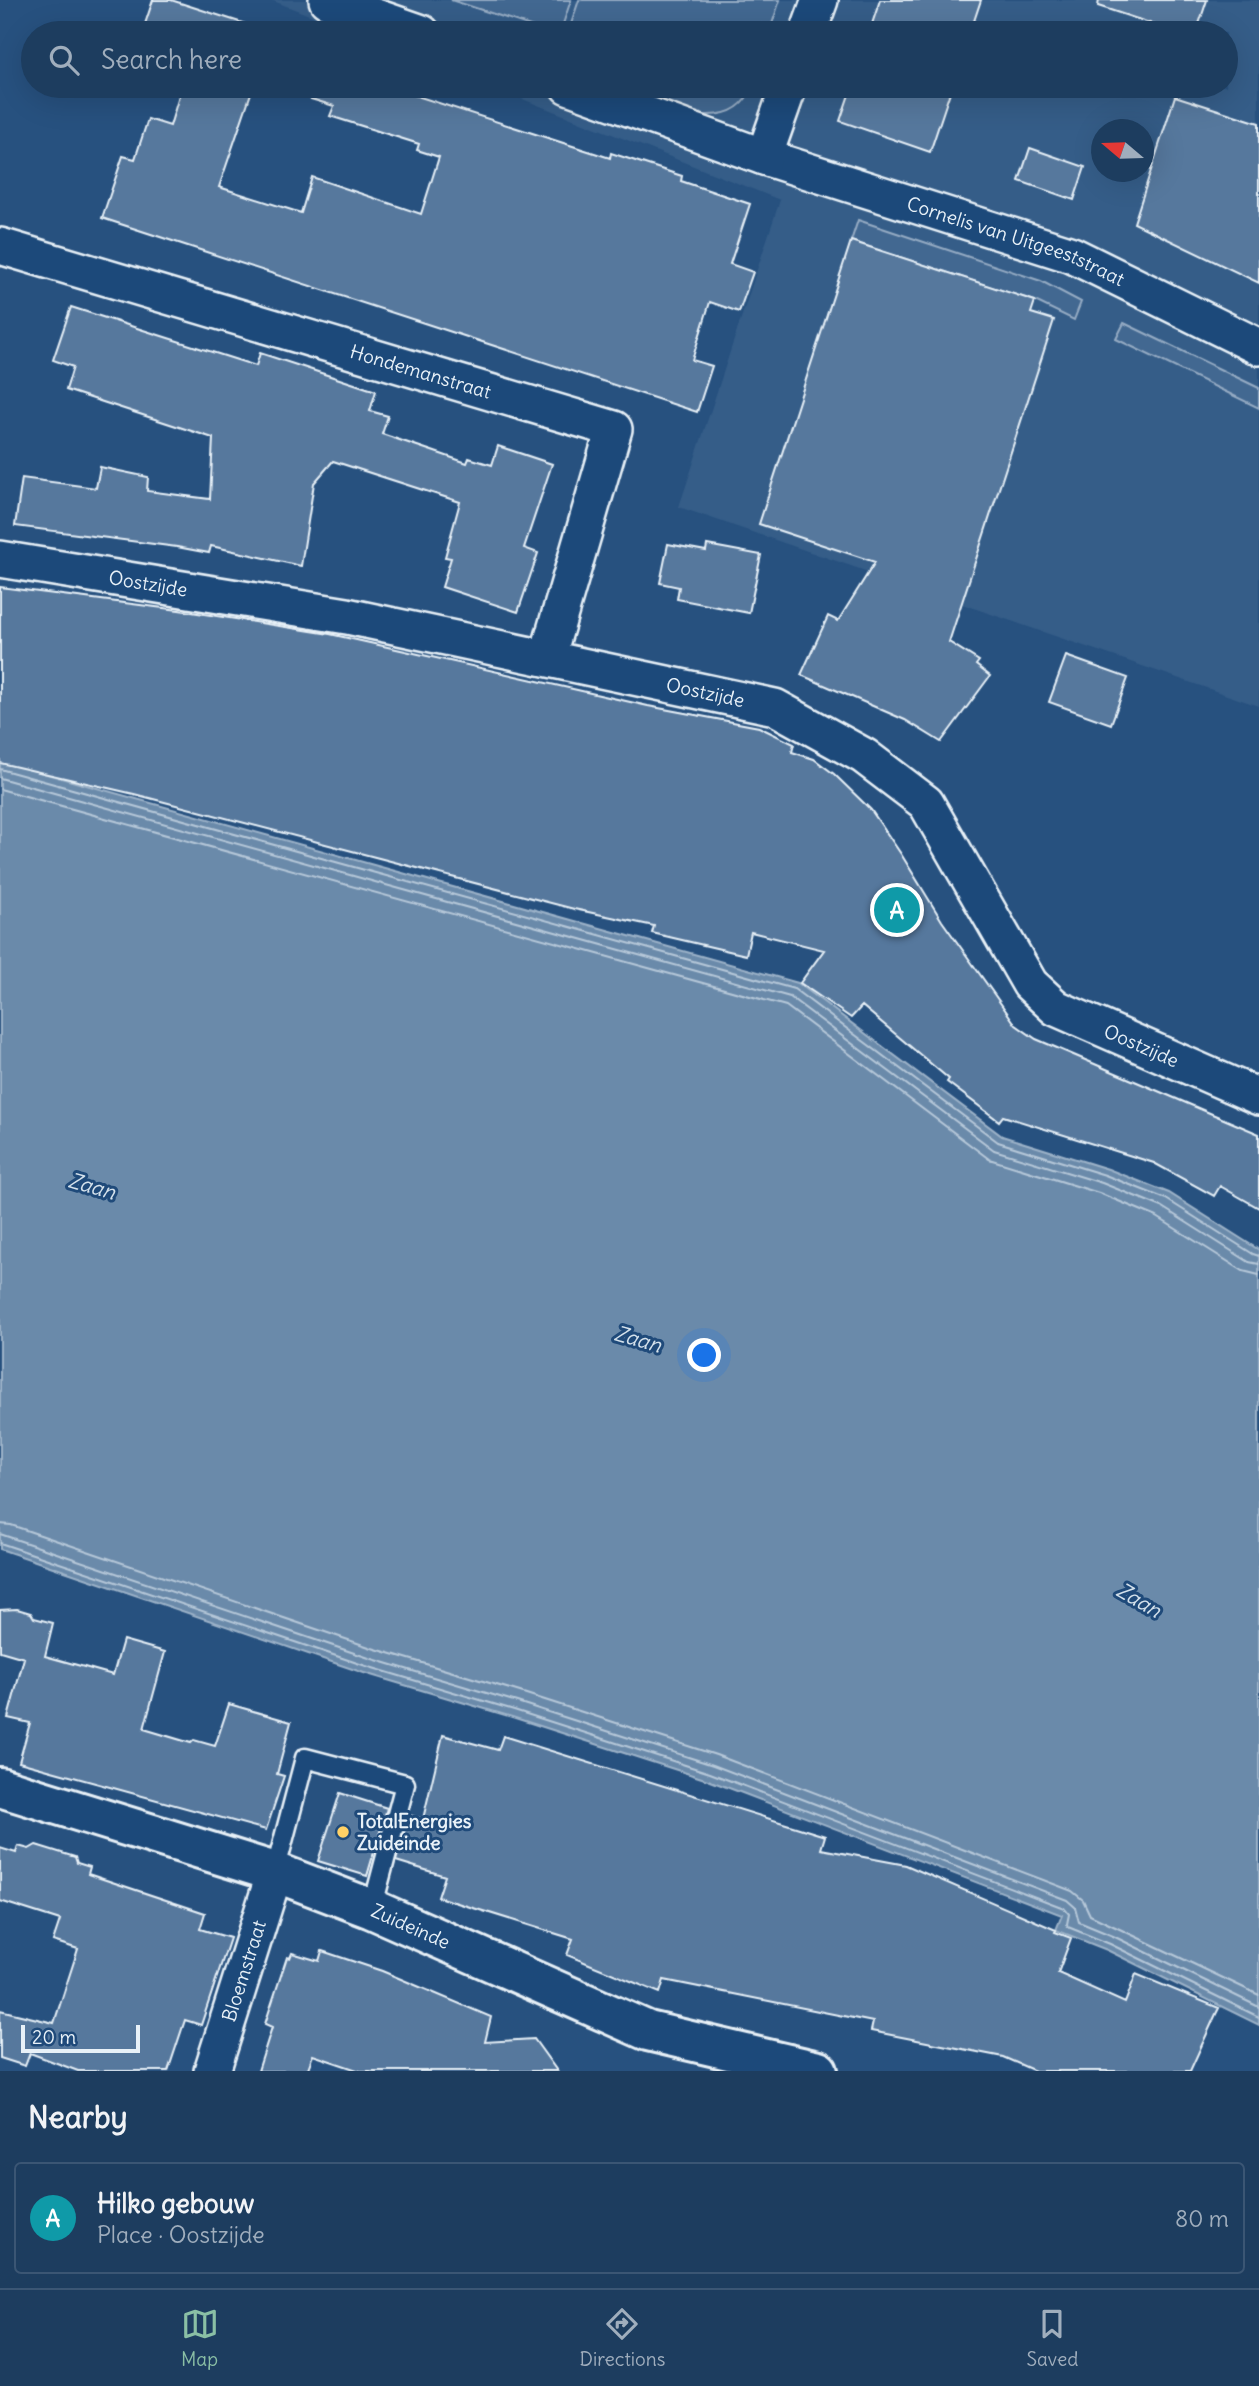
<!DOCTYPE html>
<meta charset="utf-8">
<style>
body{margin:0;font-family:Delius,sans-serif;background:#254465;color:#f1f3f6}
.compass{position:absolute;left:1091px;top:119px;width:63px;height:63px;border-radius:50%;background:#1d3d5f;box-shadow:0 7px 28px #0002;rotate:289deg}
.scale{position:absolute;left:21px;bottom:18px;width:119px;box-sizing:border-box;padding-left:7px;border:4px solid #e8f1f8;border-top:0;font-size:19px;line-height:24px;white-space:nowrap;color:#e8f1f8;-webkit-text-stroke:5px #1f4a7a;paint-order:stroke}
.you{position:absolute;left:705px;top:1356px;width:24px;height:24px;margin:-18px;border:5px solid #fff;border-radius:50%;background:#1a73e8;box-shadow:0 0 0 10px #1a73e833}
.badge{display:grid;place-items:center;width:46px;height:46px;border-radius:50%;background:#8abfa5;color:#fff;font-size:23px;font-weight:700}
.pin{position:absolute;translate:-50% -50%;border:4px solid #fff;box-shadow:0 2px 7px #0006}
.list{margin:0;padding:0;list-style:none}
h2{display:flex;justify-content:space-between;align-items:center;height:91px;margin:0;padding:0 28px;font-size:30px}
h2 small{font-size:23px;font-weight:400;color:#a0aebd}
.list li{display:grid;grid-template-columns:46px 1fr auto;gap:21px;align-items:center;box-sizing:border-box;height:112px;margin:0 14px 14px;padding:0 14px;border:2px solid #3b5674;border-radius:7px}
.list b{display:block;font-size:26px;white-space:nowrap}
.list p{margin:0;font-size:23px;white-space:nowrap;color:#a0aebd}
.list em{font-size:23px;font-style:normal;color:#a0aebd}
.icon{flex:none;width:38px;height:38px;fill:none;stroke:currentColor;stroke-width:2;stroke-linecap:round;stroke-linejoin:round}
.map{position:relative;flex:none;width:1259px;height:2071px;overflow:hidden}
.search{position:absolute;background:#1d3d5f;box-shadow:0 7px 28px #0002;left:21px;right:21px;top:21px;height:77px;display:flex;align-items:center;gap:18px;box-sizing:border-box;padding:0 24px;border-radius:38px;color:#a0aebd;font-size:26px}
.sheet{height:217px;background:#1d3d5f}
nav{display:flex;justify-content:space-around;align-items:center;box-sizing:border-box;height:98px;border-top:2px solid #3b5674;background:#1d3d5f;font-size:19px;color:#a0aebd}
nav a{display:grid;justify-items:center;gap:4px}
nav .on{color:#8abfa5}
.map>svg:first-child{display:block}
.built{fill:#355d88;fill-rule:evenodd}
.green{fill:#436891;stroke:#96acc4;stroke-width:2}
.water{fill:#6b8aaa;stroke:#9db3c9;stroke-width:2}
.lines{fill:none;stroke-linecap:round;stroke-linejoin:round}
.shore{stroke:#b6c8d9;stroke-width:2}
.building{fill:#57789d;stroke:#e8f1f8;stroke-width:2}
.service-casing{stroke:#e8f1f8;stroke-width:23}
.minor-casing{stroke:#e8f1f8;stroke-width:40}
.tertiary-casing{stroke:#e8f1f8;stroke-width:44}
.service{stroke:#1f4a7a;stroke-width:18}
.minor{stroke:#1f4a7a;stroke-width:35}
.tertiary{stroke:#1f4a7a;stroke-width:38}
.poi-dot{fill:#ffd166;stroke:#1f4a7a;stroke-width:2.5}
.labels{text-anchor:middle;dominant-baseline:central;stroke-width:6;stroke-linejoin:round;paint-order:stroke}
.street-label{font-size:19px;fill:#e8f1f8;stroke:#1f4a7a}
.poi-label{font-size:19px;font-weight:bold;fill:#e8f1f8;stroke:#1f4a7a;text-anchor:start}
.water-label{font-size:21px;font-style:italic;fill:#d5e2ec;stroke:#1f4a7a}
</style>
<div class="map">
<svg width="1259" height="2071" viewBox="0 0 1259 2071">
<rect width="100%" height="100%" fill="#27517f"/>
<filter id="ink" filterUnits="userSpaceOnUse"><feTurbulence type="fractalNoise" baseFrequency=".0143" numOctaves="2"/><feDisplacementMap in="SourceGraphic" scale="14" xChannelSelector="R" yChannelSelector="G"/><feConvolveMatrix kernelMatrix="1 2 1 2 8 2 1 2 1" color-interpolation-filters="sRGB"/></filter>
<g filter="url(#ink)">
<path class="built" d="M 271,0 L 1259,0 L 1259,706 L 679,507 L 780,200 L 489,86 L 1226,86 L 1226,33 L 355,33 ZM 1102,130 L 1144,130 L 1144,172 L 1102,172 Z"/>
<path class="green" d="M 451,0 L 571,0 L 560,33 L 552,33 Z
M 579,0 L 780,0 L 771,27 L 762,24 L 758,33 L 568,33 Z
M 609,86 L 752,86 C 733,144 646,99 609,86 Z
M 858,220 L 1041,281 L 1081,302 L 1074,320 L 1035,301 L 851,241 Z
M 1124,323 L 1259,388 L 1259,408 L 1116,339 Z"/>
<path class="water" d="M 0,761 L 798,983 L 1002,1136 L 1108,1169 L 1169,1193 L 1259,1250 L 1259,2025 L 1107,1950 L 1056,1930 L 1062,1915 L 708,1780 L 512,1717 L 364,1673 L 0,1549 Z"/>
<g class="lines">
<path class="shore" d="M 0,769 L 794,989 L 998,1142 L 1105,1175 L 1166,1199 L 1253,1254 L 1259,1256
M 0,778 L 790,997 L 994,1150 L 1102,1183 L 1162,1207 L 1249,1262 L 1259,1264
M 0,789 L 786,1006 L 989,1159 L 1099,1193 L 1157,1217 L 1243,1271 L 1259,1275
M 0,1524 L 11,1525 L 372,1648 L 520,1692 L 716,1755 L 1072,1891 L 1083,1900 L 1090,1915 L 1259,1995
M 0,1534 L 369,1658 L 517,1702 L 713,1765 L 1067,1900 L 1075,1907 L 1079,1922 L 1113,1936 L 1259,2007
M 0,1543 L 366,1666 L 514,1710 L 710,1773 L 1064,1908 L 1069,1914 L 1067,1924 L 1068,1927 L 1110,1944 L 1259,2017"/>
</g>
<path class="building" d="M 153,0 L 171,0 L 252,26 L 252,33 L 142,33 Z
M 880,0 L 981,0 L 970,33 L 869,33 Z
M 1099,0 L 1207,0 L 1196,33 L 1180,33 L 1098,6 Z
M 182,86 L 232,86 L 251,93 L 219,187 L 301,213 L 312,177 L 421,214 L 439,157 L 417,150 L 419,144 L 330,116 L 334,106 L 311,99 L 316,86 L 386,86 L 610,158 L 611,153 L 682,176 L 681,181 L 750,204 L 730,264 L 753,272 L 739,312 L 710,302 L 692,360 L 712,366 L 697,412 L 102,218 L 123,156 L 135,159 L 148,119 L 170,126 Z
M 852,86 L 952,86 L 930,152 L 840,121 Z
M 1175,96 L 1259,123 L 1259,283 L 1134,223 Z
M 1030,148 L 1085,167 L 1074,200 L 1019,181 Z
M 851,241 L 1035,301 L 1031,313 L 1054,320 L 949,642 L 979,661 L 976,665 L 990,676 L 941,742 L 905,720 L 801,675 L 828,616 L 838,621 L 875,562 L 759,524 Z
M 71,307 L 256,366 L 260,353 L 376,391 L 370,411 L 388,416 L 382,434 L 432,451 L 467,463 L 469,458 L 492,465 L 498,446 L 552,464 L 524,548 L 538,553 L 518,612 L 442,587 L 451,558 L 445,557 L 460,502 L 333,461 L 314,483 L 301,566 L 211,546 L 209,553 L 177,547 L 15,526 L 22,478 L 96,488 L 100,467 L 148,477 L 147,491 L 210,499 L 213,438 L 66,390 L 73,367 L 53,360 Z
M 668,544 L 706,551 L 707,545 L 761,555 L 749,613 L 677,599 L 679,587 L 660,583 Z
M 0,587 L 179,610 L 330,634 L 648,706 L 759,727 L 794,744 L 792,752 L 814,759 L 834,774 L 871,810 L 901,854 L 942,921 L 1016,1025 L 1036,1039 L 1259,1134 L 1259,1208 L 1220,1186 L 1214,1196 L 1154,1163 L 1003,1116 L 999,1121 L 947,1082 L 949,1079 L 862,1006 L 851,1018 L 800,983 L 824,950 L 751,932 L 746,955 L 652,933 L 654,926 L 574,909 L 134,794 L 0,763 Z
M 1066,656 L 1128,678 L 1111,724 L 1049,702 Z
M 17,1609 L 31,1613 L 34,1618 L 53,1623 L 45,1656 L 113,1675 L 123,1640 L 165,1652 L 144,1729 L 191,1743 L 194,1740 L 215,1746 L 229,1704 L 291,1722 L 277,1774 L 284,1776 L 266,1830 L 19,1762 L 30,1723 L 8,1718 L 24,1658 L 0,1651 L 0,1610 Z
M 443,1735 L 498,1750 L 503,1736 L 825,1836 L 821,1849 L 906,1865 L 1056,1930 L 1055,1932 L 1071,1938 L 1058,1973 L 1125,2003 L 1136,1974 L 1219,2008 L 1216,2014 L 1190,2071 L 1035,2071 L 1003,2057 L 871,2031 L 873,2022 L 664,1980 L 660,1993 L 567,1955 L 573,1939 L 438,1897 L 445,1876 L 396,1861 L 409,1815 L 423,1819 Z
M 340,1793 L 387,1808 L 367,1876 L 318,1861 Z
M 36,1845 L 75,1857 L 77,1863 L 90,1867 L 88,1874 L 205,1913 L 200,1929 L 230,1938 L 201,2025 L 185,2020 L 168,2071 L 78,2071 L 30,2053 L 25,2066 L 0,2058 L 0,2010 L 54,2023 L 78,1949 L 53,1941 L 60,1920 L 0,1901 L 0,1848 L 16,1853 L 18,1846 L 29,1849 Z
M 322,1951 L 382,1971 L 491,2017 L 485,2042 L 534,2039 L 557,2071 L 360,2071 L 313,2055 L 307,2071 L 258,2071 L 272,2027 L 265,2024 L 287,1957 L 290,1958 L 292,1953 L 319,1961 Z"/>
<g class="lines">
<g class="service-casing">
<path id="service" d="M 275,1872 L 305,1758 L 405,1784 L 372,1909"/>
</g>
<g class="minor-casing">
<g id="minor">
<path d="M 327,0 L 422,33"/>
<path d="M 808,33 L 820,0"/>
<path id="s1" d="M 568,86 L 764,157 L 1072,255 L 1259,347"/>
<path d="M 764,157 L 789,86"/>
<path id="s2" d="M 0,246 L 614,429 L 547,658"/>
<path id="s3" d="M 0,559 L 347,616 L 775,707 L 864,756 L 926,803 L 1030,984 L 1056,1008 L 1259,1097"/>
<path id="s4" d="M 212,2071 L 275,1872"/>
</g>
</g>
<g class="tertiary-casing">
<g id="tertiary">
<path id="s5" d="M 0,1787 L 275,1872 L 372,1909 L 648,2031 L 818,2071"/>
</g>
</g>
<use href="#service" class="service"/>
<use href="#minor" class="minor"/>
<use href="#tertiary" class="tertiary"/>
</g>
</g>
<circle class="poi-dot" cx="343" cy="1832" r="7"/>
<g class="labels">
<g class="street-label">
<text stroke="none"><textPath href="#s1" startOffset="474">Cornelis van Uitgeeststraat</textPath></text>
<text stroke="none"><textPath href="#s2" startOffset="439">Hondemanstraat</textPath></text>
<text stroke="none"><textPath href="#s3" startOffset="150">Oostzijde</textPath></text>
<text stroke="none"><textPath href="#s3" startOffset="718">Oostzijde</textPath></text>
<text stroke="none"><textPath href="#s3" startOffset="1306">Oostzijde</textPath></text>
<text stroke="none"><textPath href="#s5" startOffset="434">Zuideinde</textPath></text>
<text stroke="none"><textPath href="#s4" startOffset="105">Bloemstraat</textPath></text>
</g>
<g class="poi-label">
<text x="357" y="1821">TotalEnergies<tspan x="357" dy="22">Zuideinde</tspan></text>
</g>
<g class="water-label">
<text transform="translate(92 1186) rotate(16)">Zaan</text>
<text transform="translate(638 1339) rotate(16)">Zaan</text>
<text transform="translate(1139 1600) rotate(30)">Zaan</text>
</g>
</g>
</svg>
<svg class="compass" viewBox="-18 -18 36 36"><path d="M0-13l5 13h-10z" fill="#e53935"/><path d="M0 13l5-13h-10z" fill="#a0aebd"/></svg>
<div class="scale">20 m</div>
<div class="you"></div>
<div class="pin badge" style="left:897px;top:910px;background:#0f9aa8">A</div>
<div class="search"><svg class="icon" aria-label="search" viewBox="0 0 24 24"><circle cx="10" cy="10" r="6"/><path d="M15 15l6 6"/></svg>Search here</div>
</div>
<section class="sheet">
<h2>Nearby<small></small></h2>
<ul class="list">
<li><span class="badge" style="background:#0f9aa8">A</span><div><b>Hilko gebouw</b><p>Place · Oostzijde</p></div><em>80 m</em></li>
</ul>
</section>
<nav>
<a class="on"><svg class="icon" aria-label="map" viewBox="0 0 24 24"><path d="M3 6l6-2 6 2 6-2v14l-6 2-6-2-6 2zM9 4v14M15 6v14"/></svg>Map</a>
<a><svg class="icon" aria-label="directions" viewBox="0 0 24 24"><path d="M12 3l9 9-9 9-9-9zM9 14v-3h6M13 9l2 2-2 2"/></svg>Directions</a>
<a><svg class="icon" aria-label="saved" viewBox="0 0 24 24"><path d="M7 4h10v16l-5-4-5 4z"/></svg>Saved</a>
</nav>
